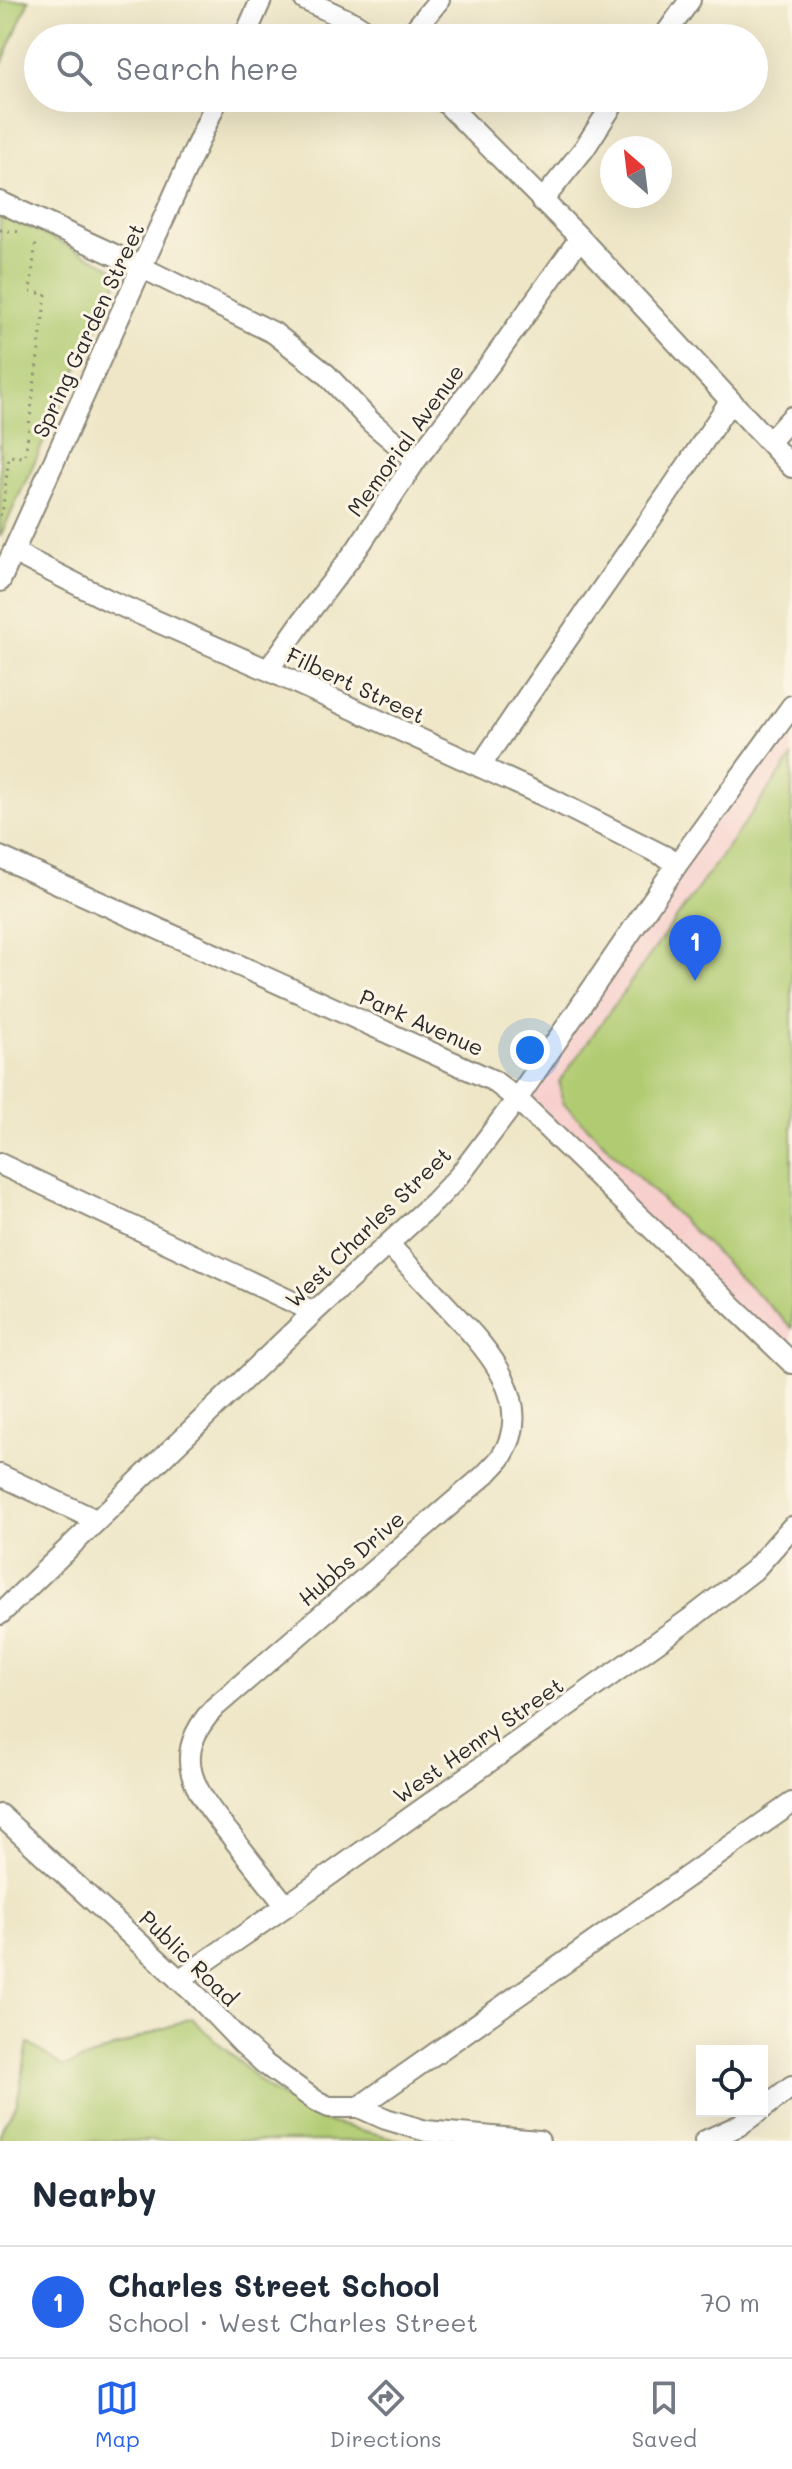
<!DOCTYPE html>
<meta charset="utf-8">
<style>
body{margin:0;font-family:Mali,sans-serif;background:#f2f2f3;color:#1f2937}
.controls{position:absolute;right:24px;bottom:24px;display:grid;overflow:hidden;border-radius:0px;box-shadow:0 8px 32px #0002}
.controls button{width:72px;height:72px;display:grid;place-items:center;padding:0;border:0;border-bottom:2px solid #e0e1e3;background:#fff;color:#1f2937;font:40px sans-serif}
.compass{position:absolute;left:600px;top:136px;width:72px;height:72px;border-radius:50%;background:#fff;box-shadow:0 8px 32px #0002;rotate:332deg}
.you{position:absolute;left:530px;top:1050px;width:28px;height:28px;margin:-20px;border:6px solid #fff;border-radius:50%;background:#1a73e8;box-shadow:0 0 0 12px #1a73e833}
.badge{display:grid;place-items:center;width:52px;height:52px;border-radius:50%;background:#2563eb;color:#fff;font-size:26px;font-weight:700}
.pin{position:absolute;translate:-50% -66px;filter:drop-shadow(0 2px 4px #0008)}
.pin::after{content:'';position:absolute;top:42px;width:28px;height:24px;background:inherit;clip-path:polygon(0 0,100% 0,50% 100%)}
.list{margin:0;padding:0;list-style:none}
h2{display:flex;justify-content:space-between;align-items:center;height:104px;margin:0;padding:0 32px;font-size:34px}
h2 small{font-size:26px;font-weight:400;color:#747a83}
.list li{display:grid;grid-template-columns:52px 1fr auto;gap:24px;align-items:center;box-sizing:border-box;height:112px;padding:0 32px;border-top:2px solid #e0e1e3}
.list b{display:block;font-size:30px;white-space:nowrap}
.list p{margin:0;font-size:26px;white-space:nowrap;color:#747a83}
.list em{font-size:26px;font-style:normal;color:#747a83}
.icon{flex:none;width:44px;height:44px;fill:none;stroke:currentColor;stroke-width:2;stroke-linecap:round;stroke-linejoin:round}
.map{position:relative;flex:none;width:792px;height:2141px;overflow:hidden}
.search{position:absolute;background:#fff;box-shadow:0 8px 32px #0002;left:24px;right:24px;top:24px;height:88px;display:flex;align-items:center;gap:20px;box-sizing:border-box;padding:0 28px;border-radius:44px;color:#747a83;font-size:30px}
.sheet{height:216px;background:#fff}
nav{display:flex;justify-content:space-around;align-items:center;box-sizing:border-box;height:112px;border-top:2px solid #e0e1e3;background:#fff;font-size:22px;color:#747a83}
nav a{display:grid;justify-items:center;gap:4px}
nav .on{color:#2563eb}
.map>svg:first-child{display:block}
.built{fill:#f7d0cd}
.green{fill:#b0cb71;stroke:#6e7b4e;stroke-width:2}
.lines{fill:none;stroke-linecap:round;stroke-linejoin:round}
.minor-casing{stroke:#8c8878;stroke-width:24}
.path{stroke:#8c8878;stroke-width:3;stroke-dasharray:2 6;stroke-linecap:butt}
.minor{stroke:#fff;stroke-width:20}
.labels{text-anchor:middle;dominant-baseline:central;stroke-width:6;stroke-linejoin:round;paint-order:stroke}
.street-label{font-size:22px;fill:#2b2b2b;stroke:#fcf5e5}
</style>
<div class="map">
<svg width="792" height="2141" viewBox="0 0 792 2141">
<rect width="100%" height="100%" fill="#fcf5e5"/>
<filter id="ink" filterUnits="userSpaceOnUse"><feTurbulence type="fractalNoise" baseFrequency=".0125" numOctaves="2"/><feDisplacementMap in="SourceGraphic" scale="16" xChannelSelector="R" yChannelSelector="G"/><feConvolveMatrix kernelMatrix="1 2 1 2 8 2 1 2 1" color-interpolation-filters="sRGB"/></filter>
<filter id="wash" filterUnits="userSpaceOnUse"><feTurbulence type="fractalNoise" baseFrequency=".006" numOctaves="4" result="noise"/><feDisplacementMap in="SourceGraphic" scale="32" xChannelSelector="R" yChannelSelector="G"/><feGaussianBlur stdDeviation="1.8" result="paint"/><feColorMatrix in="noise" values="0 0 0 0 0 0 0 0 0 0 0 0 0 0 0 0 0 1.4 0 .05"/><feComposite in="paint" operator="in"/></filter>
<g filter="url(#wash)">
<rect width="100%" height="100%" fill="#eee6c6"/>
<path class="built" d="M 792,706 L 792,1363 L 517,1099 Z"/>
<path class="green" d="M 0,0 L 29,0 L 0,68 Z
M 0,213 L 122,272 L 0,537 Z
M 792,757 L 792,1328 L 563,1103 L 559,1082 Z
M 191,2018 L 270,2090 L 324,2121 L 405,2141 L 0,2141 L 0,2131 L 17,2104 L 28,2043 L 64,2067 Z"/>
</g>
<g filter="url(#ink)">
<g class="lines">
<g class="minor-casing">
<path id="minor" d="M 305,0 L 354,23 L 377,38
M 244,38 L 261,0
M 408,38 L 439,0
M 663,38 L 690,0
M 441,98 L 580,238 L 792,467
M 542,201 L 584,149 L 617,98
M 0,202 L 143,268 L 274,333 L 326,374 L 371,422 L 416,460
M 769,442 L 792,417
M 13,552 L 108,600 L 268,670 L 551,799 L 678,863
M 0,581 L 218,98
M 268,670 L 309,612 L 357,549 L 416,460 L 493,360 L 580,238
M 480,767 C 561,644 650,525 730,401
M 0,857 L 494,1081 L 517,1099 L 792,1363
M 0,1164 L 314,1312
M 0,1475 L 96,1520
M 0,1614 L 314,1312 L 434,1202 L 459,1176 L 517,1099 L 678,863 L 792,706
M 0,1815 L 197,1996 L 242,2043 L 265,2064 L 316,2101 L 329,2107 L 359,2107 L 386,2119 L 426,2131 L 539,2141
M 286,1906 C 268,1883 250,1860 232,1837 C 196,1792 167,1758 215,1707 L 486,1474 C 491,1468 498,1462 502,1456 C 536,1402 487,1348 452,1312 C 431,1289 410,1267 389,1245
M 179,1980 L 286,1906 L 694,1616 L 754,1570 L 792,1527
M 359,2107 L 792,1803
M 762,2109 L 792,2086
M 705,2141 L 738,2126 L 759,2111"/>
</g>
<path class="path" d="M 0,230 L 20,232
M 0,514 L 2,515 L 9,456 L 25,457 L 46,294 L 30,292 L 36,240"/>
<use href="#minor" class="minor"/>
</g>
</g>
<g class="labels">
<g class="street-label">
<text transform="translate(88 330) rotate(-65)">Spring Garden Street</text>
<text transform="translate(405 440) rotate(-54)">Memorial Avenue</text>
<text transform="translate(356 685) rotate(25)">Filbert Street</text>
<text transform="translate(422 1022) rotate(24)">Park Avenue</text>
<text transform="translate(368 1227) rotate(-44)">West Charles Street</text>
<text transform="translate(351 1558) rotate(-41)">Hubbs Drive</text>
<text transform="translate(478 1740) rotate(-35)">West Henry Street</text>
<text transform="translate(189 1958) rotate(44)">Public Road</text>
</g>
</g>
</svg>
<div class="controls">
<button><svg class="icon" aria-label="locate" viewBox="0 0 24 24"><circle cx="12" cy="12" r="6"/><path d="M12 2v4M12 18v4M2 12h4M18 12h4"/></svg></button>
</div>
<svg class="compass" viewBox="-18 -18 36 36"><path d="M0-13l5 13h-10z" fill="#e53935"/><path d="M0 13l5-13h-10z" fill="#747a83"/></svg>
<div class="you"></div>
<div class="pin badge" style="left:695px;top:981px">1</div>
<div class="search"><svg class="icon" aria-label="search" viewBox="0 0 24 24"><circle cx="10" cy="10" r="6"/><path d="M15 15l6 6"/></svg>Search here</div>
</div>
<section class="sheet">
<h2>Nearby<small></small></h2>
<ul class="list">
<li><span class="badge">1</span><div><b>Charles Street School</b><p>School · West Charles Street</p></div><em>70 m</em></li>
</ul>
</section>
<nav>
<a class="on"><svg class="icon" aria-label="map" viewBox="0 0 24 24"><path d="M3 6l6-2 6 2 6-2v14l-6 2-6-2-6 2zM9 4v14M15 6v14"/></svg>Map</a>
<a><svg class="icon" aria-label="directions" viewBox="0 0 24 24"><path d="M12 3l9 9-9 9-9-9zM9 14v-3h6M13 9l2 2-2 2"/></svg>Directions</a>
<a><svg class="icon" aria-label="saved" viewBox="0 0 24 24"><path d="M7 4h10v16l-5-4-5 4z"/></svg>Saved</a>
</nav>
